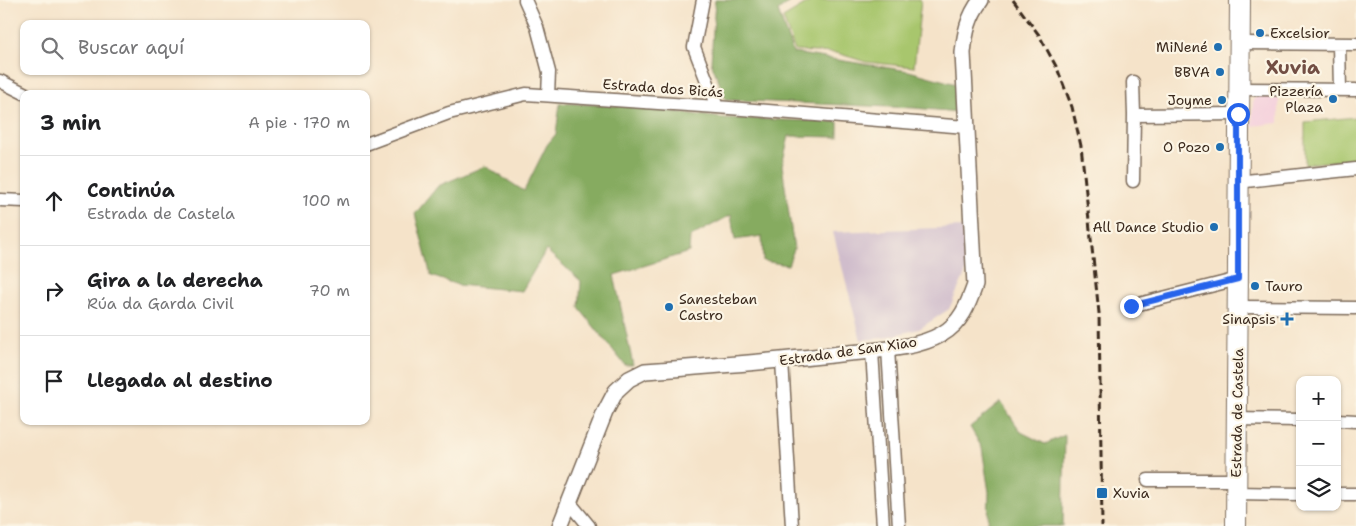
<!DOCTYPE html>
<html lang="es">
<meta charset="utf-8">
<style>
body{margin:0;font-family:"Shantell Sans",sans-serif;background:#f6f6f6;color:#202124}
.controls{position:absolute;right:15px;bottom:15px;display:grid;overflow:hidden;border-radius:10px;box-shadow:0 1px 4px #0004}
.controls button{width:45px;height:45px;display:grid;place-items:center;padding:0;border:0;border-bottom:1px solid #e0e0e0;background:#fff;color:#202124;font:25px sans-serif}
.stop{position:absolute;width:15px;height:15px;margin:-11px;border:4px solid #2563eb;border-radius:50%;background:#fff}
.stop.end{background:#2563eb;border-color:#fff;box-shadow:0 1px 5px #0008}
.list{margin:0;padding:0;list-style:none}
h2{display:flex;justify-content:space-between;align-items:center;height:65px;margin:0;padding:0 20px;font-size:21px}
h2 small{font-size:16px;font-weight:400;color:#757577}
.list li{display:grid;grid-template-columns:32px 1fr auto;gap:15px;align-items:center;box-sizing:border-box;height:90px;padding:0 20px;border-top:1px solid #e0e0e0}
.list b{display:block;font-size:19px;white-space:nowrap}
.list p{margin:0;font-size:16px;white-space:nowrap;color:#757577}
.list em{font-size:16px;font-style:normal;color:#757577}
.icon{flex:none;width:28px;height:28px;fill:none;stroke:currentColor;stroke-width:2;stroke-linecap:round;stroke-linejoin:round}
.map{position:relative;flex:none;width:1356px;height:526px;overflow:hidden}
.search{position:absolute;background:#fff;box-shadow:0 1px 4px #0004;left:20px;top:20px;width:350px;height:55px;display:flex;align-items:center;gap:12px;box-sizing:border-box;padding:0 18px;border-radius:10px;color:#757577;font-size:19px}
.panel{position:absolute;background:#fff;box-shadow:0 1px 4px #0004;left:20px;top:90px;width:350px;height:335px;border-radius:10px}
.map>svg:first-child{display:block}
.built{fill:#f4cfdc}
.industrial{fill:#d0bdcc}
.green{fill:#a8c66d;stroke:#727846}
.forest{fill:#86ab60;stroke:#606a3f}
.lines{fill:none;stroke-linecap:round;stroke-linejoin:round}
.minor-casing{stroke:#7c6b5a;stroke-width:15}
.tertiary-casing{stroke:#7c6b5a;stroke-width:18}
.primary-casing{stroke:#7c6b5a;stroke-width:22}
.minor{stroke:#fff;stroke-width:12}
.tertiary{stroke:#fff;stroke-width:15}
.primary{stroke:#fff;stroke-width:20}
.rail{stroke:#3b2a1e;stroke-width:3;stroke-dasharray:8 4;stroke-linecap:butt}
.route{stroke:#2563eb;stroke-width:6}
.poi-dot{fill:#1f6fb2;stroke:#fcf5e5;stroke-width:2}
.labels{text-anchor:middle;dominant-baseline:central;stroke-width:4.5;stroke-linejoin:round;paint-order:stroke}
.poi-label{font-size:14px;fill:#3b2a1e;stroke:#fcf5e5;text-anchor:end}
.street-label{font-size:14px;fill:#3b2a1e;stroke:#fcf5e5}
.district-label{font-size:19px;font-weight:bold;fill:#724e44;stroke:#fcf5e5}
</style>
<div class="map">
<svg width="1356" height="526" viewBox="0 0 1356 526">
<rect width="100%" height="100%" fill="#fcf5e5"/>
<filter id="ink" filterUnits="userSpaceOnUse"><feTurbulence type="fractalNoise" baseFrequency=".02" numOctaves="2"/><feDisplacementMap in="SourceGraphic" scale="10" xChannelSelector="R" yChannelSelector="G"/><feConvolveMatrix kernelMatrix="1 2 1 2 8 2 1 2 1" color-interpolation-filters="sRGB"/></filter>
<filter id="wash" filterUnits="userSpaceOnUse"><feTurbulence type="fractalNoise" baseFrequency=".0096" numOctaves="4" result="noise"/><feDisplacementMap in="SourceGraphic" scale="20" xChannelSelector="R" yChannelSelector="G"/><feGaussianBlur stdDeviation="1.12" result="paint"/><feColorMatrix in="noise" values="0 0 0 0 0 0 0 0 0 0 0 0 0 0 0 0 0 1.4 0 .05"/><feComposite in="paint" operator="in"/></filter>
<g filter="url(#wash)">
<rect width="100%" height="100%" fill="#f5e3c9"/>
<path class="built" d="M 1257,96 L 1274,96 L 1274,98 L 1279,98 L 1279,123 L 1252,126 L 1253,100 Z"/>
<path class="industrial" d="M 965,227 L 966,272 L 949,309 L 919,329 L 883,338 L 861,340 L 833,232 Z"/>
<path class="green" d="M 813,0 L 921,0 L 914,67 L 866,62 L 837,53 L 795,51 L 783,18 Z
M 1356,117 L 1356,159 L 1305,164 L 1305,122 Z"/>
<path class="forest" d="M 715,0 L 792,0 L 778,11 L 793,53 L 909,71 L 956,84 L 959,112 L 914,108 L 726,100 L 711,62 Z
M 560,103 L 638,107 L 722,118 L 838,122 L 838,137 L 789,136 L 782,165 L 794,249 L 788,265 L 763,261 L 762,236 L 735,240 L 731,215 L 690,237 L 689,252 L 614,275 L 633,365 L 625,365 L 579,308 L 581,281 L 546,250 L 522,291 L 458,285 L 431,276 L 415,214 L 438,186 L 485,166 L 524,191 L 547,145 L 556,134 Z
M 1001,402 L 1021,432 L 1045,444 L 1065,435 L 1063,526 L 988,526 L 989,492 L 982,448 L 970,427 Z"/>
</g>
<g filter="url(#ink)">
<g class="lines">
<g class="minor-casing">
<path id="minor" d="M 525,0 L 537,27 L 549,72 L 548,95
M 703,0 L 694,47 L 717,107
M 1239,43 L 1356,44
M 1339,44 L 1340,90
M 0,81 L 26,94
M 1133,82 L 1134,115
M 1238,89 L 1356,90
M 366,144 L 449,113 L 526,94 L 717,107 L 966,127
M 1133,181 L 1134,115 L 1238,114
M 1237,182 L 1356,169
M 0,200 L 24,201
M 1131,306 L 1238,279
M 1238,307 L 1356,308
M 888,349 L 899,526
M 872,351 L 883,526
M 782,361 L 792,526
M 1236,419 L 1300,420
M 1337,420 L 1356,421
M 1148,480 L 1236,480
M 1236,493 L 1300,494
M 1337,494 L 1356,494
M 570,503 L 589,526"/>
</g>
<g class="tertiary-casing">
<path id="tertiary" d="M 560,526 L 605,412 L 616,391 L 629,379 L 645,371 C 713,366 781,361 849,353 C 878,350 916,349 942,334 C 961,323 968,305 975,285 L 963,53 C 965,33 968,17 981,0"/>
</g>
<g class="primary-casing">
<path id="primary" d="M 1236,526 L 1240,0"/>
</g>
<use href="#minor" class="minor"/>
<use href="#tertiary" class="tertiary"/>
<use href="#primary" class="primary"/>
<path class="rail" d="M 1013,0 L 1039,35 L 1057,68 L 1072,107 L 1081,146 L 1099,313 L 1102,526"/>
</g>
</g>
<g class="lines" filter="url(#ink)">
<path class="route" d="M 1131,306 L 1238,279 L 1238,114"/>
</g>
<g class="poi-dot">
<circle cx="1260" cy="33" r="5"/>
<circle cx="1218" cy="47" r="5"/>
<circle cx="1220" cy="72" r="5"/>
<circle cx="1333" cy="99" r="5"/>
<circle cx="1222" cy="100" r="5"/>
<circle cx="1220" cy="147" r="5"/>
<circle cx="1214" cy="227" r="5"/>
<circle cx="1255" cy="286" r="5"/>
<circle cx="669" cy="307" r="5"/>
<path d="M1284.5 311.5h5v5h5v5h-5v5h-5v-5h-5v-5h5z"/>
<rect x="1096" y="487" width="12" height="12" rx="2.5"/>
</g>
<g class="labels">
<g class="poi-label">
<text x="1270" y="33" text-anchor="start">Excelsior</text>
<text x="1208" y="47">MiNené</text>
<text x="1210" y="72">BBVA</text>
<text x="1323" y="91">Pizzería<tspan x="1323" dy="16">Plaza</tspan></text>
<text x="1212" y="100">Joyme</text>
<text x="1210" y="147">O Pozo</text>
<text x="1204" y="227">All Dance Studio</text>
<text x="1265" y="286" text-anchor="start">Tauro</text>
<text x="679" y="299" text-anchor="start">Sanesteban<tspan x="679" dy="16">Castro</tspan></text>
<text x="1276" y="319">Sinapsis</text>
<text x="1113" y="493" text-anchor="start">Xuvia</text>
</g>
<g class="street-label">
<text transform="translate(663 88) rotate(4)">Estrada dos Bicás</text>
<text transform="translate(848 351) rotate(-8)">Estrada de San Xiao</text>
<text transform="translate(1237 413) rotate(-89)">Estrada de Castela</text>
</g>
<g class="district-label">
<text x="1293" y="67">Xuvia</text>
</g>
</g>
</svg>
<div class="controls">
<button>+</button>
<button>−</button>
<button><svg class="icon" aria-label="layers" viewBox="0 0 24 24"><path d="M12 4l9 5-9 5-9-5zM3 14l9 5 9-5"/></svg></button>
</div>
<div class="stop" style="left:1238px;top:114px"></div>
<div class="stop end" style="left:1131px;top:306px"></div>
<div class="search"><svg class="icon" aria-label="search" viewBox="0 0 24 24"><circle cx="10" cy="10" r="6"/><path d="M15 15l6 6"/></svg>Buscar aquí</div>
<section class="panel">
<h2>3 min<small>A pie · 170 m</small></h2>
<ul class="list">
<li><svg class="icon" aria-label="ahead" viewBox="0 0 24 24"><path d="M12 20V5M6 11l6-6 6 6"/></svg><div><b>Continúa</b><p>Estrada de Castela</p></div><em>100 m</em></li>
<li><svg class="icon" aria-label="right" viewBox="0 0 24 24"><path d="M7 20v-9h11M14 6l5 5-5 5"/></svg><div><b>Gira a la derecha</b><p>Rúa da Garda Civil</p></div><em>70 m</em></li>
<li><svg class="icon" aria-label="arrive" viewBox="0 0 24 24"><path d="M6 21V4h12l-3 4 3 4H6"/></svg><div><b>Llegada al destino</b></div></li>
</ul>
</section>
</div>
